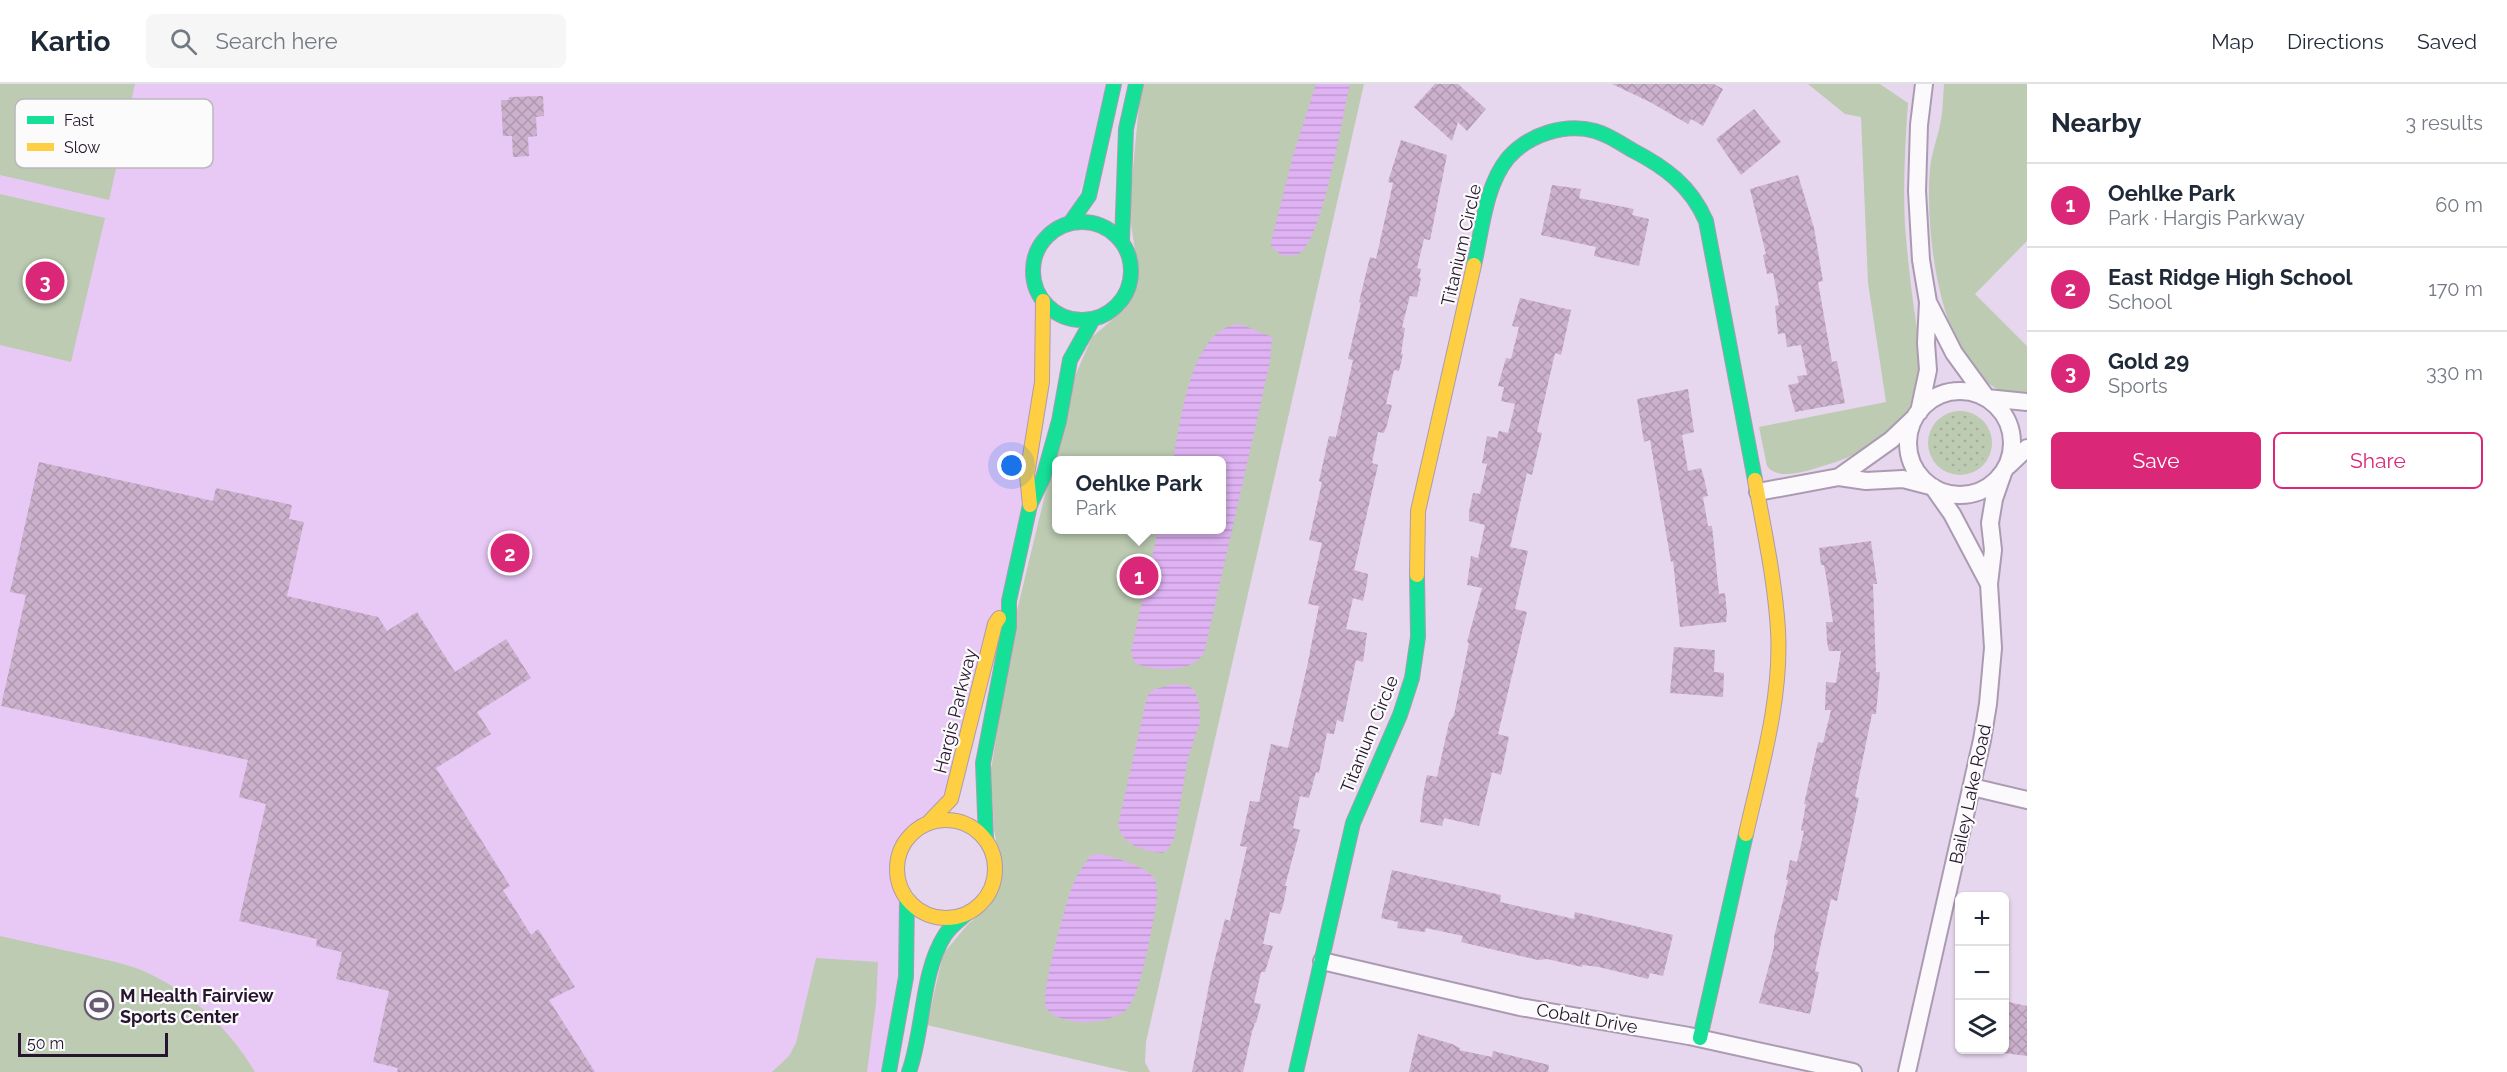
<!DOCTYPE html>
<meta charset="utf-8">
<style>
body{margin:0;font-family:Raleway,sans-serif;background:#f6f6f7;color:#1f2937}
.controls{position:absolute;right:18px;bottom:18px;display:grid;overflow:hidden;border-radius:9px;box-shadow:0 2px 4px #0004}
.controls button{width:54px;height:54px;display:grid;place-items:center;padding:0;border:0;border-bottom:2px solid #e0e1e3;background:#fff;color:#1f2937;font:30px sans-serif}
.scale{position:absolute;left:18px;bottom:15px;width:150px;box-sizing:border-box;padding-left:6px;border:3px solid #27152f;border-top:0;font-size:16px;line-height:21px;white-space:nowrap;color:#27152f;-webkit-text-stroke:4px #fbfbfb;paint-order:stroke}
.you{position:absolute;left:1012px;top:382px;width:21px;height:21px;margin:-15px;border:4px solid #fff;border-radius:50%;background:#1a73e8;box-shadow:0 0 0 9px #1a73e833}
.badge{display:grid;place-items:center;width:39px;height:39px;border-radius:50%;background:#db2777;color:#fff;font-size:20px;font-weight:700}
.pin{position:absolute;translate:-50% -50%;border:3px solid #fff;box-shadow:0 2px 6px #0006}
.popup{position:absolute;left:1052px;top:372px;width:174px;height:78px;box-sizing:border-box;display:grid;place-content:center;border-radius:9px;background:#fff;filter:drop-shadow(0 2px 4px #0005);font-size:20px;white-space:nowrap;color:#747a83}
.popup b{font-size:22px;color:#1f2937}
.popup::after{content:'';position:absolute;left:50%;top:100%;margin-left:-12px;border:12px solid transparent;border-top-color:#fff}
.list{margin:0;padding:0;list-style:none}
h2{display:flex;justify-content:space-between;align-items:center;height:78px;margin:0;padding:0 24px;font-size:26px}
h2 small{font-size:20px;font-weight:400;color:#747a83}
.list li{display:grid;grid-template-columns:39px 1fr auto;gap:18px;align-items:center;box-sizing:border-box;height:84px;padding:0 24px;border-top:2px solid #e0e1e3}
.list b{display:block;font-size:22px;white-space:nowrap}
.list p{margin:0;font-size:20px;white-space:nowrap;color:#747a83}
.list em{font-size:20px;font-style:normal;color:#747a83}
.actions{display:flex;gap:12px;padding:18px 24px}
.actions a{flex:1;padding:14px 0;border:2px solid #db2777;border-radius:9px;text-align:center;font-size:21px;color:#db2777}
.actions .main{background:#db2777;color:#fff}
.icon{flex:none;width:33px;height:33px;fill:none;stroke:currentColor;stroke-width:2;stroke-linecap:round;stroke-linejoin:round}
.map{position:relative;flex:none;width:2027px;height:988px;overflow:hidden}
header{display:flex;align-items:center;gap:36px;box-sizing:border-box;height:84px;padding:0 30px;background:#fff;border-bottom:2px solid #e0e1e3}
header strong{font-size:28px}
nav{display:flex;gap:33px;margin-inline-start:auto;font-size:21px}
.search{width:420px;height:54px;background:#f6f6f7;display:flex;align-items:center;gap:15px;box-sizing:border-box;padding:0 21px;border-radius:9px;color:#747a83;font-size:22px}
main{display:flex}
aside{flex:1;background:#fff}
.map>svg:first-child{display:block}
.built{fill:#e8c9f6}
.green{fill:#bccbb2;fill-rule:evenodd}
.garden{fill:url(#garden-dots)}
.water{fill:url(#water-rules)}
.building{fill:url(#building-cross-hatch)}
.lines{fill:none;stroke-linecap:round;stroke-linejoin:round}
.street-casing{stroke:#ab9bb2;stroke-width:20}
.fast-casing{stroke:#ab9bb2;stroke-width:16}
.slow-casing{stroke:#ab9bb2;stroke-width:16}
.street{stroke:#fbf9fc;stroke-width:16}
.fast{stroke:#16e098;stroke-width:14}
.slow{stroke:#ffcf43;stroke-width:14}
.labels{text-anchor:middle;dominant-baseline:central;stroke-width:4.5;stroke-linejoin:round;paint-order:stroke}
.street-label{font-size:18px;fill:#27152f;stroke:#fbfbfb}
.poi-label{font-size:18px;font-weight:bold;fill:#27152f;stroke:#fbfbfb;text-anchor:start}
.key{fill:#fbfbfb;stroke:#bbb6be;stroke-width:1.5}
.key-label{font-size:16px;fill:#27152f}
</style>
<header>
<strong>Kartio</strong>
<div class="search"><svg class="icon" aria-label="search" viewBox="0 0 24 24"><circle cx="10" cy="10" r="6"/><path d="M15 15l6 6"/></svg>Search here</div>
<nav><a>Map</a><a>Directions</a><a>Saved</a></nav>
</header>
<main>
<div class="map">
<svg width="2027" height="988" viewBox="0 0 2027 988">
<defs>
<pattern id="garden-dots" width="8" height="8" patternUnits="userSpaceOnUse" patternTransform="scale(1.5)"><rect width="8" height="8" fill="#bccbb2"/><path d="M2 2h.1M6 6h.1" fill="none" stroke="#a2ad99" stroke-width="1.8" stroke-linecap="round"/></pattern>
<pattern id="water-rules" width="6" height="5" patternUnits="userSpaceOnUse" patternTransform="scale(1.5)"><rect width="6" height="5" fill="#dfb3f3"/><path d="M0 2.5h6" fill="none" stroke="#bf99d1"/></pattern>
<pattern id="building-cross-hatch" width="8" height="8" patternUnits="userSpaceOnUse" patternTransform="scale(1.5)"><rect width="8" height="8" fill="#cbb1cb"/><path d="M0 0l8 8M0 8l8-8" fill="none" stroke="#ae97af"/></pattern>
</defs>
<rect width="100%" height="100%" fill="#e7d7ee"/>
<path class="built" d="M 0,0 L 1114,0 L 1070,139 L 1051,149 L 1036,171 L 1033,188 L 1039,211 L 1030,421 L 961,679 L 927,740 L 913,749 L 903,762 L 899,773 L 897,785 L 900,801 L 907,815 L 889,988 L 255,988 L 241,967 L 189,913 L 147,888 L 107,876 L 0,852 Z"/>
<path class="green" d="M 0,0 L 135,0 L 109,116 L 0,91 Z
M 1141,0 L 1364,0 L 1146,958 L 1145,978 L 1150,988 L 1129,988 L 927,941 L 943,870 L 968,840 L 989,823 L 998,808 L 1000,798 L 1001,781 L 994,746 L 991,686 L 1014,539 L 1072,299 L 1092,253 L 1125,225 L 1136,204 L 1138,186 L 1129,127 ZM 1056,376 L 1222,376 L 1222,446 L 1056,446 Z
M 1808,0 L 1880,0 L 1908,19 C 1905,60 1903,101 1905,142 C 1907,165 1909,187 1912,210 C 1916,244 1927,285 1912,318 C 1898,350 1859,372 1826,381 C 1810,386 1778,398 1767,382 L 1759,343 L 1886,318 L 1868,199 L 1861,33 L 1845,30 Z
M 1944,0 L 2027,0 L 2027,157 L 1975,210 L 2027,262 L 2027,311 C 2015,309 2002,309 1992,302 C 1938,266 1925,145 1930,85 C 1931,70 1937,56 1940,41 C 1943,28 1943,13 1944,0 Z
M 0,110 L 105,134 L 71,278 L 0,261 Z
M1928 359a32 32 0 1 1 64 0a32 32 0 1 1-64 0Z
M 0,852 C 29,858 57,865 86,871 C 106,876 129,880 148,889 C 193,910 229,945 255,988 L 0,988 Z
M 816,874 L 878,878 L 876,920 L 867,988 L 772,988 L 789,972 L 796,959 Z"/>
<path class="garden" d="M1932 359a28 28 0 1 1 56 0a28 28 0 1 1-56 0Z"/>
<path class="water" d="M 1316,0 L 1350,0 C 1342,34 1324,147 1302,167 C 1297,173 1288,172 1281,171 L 1271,162 L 1272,154 L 1293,72 Z
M 1240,240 L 1272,253 L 1270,278 L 1204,569 C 1192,589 1154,589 1134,578 L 1131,567 L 1158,446 L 1222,446 L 1222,376 L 1173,376 C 1181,338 1190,243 1240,240 Z
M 1174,600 L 1187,601 L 1195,607 L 1199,620 L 1200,638 L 1188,674 L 1174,755 L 1168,765 L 1163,769 C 1144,767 1123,762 1118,741 L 1147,613 L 1152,606 Z
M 1100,770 C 1114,773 1145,782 1153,793 C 1158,800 1157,808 1157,816 C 1152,840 1142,911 1126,926 C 1114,936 1092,939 1078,938 C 1068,937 1050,933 1046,923 C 1040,911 1066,819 1072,803 C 1077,791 1083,781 1091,771 Z"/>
<path class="building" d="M 1435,0 L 1458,0 L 1486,25 L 1467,47 L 1458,38 L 1452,57 L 1414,23 Z
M 1612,0 L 1714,0 L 1723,5 L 1703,42 L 1691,35 L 1688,40 L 1650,18 Z
M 543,12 L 544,32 L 536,33 L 537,52 L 528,53 L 529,72 L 513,73 L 512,52 L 503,52 L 501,16 L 509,16 L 509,13 Z
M 1754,25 L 1781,58 L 1741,91 L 1716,55 Z
M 1401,56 L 1447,71 L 1430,156 L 1424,155 L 1417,184 L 1421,185 L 1419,193 L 1421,194 L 1417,213 L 1410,212 L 1402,243 L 1405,244 L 1401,270 L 1403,270 L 1399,287 L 1394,286 L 1386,320 L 1392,321 L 1387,341 L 1384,349 L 1378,348 L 1372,379 L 1378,381 L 1354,486 L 1368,490 L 1367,499 L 1363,517 L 1353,514 L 1346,545 L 1367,549 L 1363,578 L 1356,576 L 1343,638 L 1337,636 L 1334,650 L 1327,649 L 1319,689 L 1316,688 L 1309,714 L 1300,712 L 1293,744 L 1300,746 L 1285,802 L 1287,802 L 1283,822 L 1280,830 L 1270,828 L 1263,860 L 1273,862 L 1265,888 L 1261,888 L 1254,919 L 1261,920 L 1256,939 L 1255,939 L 1252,948 L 1243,988 L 1192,988 L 1211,891 L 1225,835 L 1230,837 L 1247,763 L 1240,762 L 1250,717 L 1259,718 L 1271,660 L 1288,664 L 1307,583 L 1319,522 L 1308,520 L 1322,459 L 1309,456 L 1322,398 L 1319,397 L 1329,352 L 1336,353 L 1353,276 L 1348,275 L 1361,219 L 1359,218 L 1370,173 L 1376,175 L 1393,99 L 1388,98 Z
M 1798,91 L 1814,144 L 1823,197 L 1818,198 L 1832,278 L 1837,277 L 1845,319 L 1795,328 L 1788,301 L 1799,299 L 1797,292 L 1807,291 L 1801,261 L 1787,263 L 1785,249 L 1778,250 L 1775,222 L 1779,221 L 1773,189 L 1767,190 L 1763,171 L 1766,170 L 1750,105 Z
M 1552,101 L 1581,105 L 1579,114 L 1634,125 L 1632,131 L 1649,135 L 1639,182 L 1594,172 L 1596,163 L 1541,151 Z
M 1520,214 L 1571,226 L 1561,271 L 1555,269 L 1537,348 L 1542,349 L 1532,391 L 1527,389 L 1510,463 L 1528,467 L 1515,525 L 1527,528 L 1498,650 L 1509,653 L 1501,691 L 1492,688 L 1479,742 L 1444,734 L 1442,742 L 1420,738 L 1423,710 L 1427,691 L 1437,693 L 1449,639 L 1454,631 L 1469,559 L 1467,558 L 1482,504 L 1467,501 L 1471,472 L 1478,474 L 1485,441 L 1469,437 L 1469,428 L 1473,409 L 1480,410 L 1487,380 L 1482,379 L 1487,352 L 1497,354 L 1499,347 L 1508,349 L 1515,320 L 1501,317 L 1504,303 L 1498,302 L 1506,274 L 1511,275 L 1519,243 L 1512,242 Z
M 1688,305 L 1694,348 L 1682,351 L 1688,387 L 1701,384 L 1704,394 L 1708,412 L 1703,413 L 1708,442 L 1712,442 L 1719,510 L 1725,509 L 1727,529 L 1726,538 L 1680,543 L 1673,477 L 1671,478 L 1650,356 L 1644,358 L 1637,315 Z
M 39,378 L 213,417 L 216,404 L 292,421 L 289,435 L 304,438 L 287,512 L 378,533 L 387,547 L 417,528 L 455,588 L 506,555 L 531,594 L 477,628 L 491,650 L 436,684 L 510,802 L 503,806 L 531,851 L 538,845 L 575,903 L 549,916 L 595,988 L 397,988 L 398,984 L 373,978 L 389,907 L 336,895 L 342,868 L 316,862 L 317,855 L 239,837 L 266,720 L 239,713 L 248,676 L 1,622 L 26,511 L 10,508 Z
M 1871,457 L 1877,500 L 1873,500 L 1876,588 L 1880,588 L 1876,630 L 1872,630 L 1855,713 L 1859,714 L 1837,817 L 1831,815 L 1815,887 L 1819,888 L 1810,930 L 1759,919 L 1774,863 L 1774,853 L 1788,796 L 1786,796 L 1790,776 L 1797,778 L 1804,747 L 1801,746 L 1806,720 L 1804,720 L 1818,658 L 1823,659 L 1831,626 L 1825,626 L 1826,598 L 1836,599 L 1841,567 L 1829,567 L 1827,558 L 1826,538 L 1833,538 L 1827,497 L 1824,481 L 1821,481 L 1819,464 Z
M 1674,563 L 1715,566 L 1714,588 L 1724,589 L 1723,613 L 1670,609 Z
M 1392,786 L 1501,811 L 1500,818 L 1574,835 L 1575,828 L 1673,851 L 1663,892 L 1650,889 L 1648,895 L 1599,883 L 1582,881 L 1582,883 L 1547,875 L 1538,876 L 1461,858 L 1463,852 L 1426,844 L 1425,848 L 1397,844 L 1398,838 L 1381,834 Z
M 2004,917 L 2027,922 L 2027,972 L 2004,969 Z
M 1418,950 L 1452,960 L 1460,964 L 1459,966 L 1492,973 L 1493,967 L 1549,981 L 1548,988 L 1409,988 Z"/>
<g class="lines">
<g class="street-casing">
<path id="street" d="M 1929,220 L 1954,269 L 1986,313
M1908 359a52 52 0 1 1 104 0a52 52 0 1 1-104 0Z
M 1987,314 L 2027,318
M 1919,328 L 1928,286 L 1926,259 L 1928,218 L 1921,176 L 1917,107 L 1919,41 L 1924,0
M 2008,382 L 2027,364
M 1839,393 L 1891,356 L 1913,335
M 1933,403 L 1952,430 L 1989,500
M 1758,408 L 1839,393 L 1866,397 L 1903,395 L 1930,402
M 1972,703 L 2027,716
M 1322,877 L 1520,923 L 1689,952 L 1853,988
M 1907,988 L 1982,656 L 1988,620 L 1993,564 L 1989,500 L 1993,466 L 1990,439 L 1994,415 L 2003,389"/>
</g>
<g class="fast-casing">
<path id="fast" d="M1033 187a49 49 0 1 1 98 0a49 49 0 1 1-98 0Z
M 1070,139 L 1089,112 L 1114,0
M 1122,157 L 1126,45 L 1136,0
M 1474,181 C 1482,147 1485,102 1508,74 C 1529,50 1565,39 1595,47 C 1609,51 1620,59 1632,66 C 1665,83 1691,102 1706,137 L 1755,396
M 986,756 L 983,679 L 1009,543 L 1009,517 L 1030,421 L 1043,394 L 1059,337 L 1070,276 L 1093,235
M 1700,954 L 1746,750
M 889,988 L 906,893 L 907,815
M 909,988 C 924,946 921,888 945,851 C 950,843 958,837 965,831
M 1296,988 L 1353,739 L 1400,631 L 1412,594 L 1418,553 L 1417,491"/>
</g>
<g class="slow-casing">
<path id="slow" d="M 1030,421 L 1027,391 L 1042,298 L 1043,217
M 1417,491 L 1418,427 L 1474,181
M897 785a49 49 0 1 1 98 0a49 49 0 1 1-98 0Z
M 927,740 L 951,715 L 995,540 L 999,534
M 1746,750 C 1761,684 1782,615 1778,546 C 1775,496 1764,446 1755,396"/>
</g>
<use href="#street" class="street"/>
<use href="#fast" class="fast"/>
<use href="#slow" class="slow"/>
</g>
<defs>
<g id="stadium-ring" transform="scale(1.5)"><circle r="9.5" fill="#fbfbfb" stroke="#6a5972" stroke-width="1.5"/><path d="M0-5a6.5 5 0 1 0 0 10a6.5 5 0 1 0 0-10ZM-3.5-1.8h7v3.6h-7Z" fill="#6a5972"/></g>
</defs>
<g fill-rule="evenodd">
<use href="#stadium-ring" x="99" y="921"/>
</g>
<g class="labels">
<g class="street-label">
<text transform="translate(1461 161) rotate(-77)">Titanium Circle</text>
<text transform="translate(955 627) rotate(-76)">Hargis Parkway</text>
<text transform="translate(1369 650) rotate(-68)">Titanium Circle</text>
<text transform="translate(1970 710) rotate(-78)">Bailey Lake Road</text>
<text transform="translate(1587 934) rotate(10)">Cobalt Drive</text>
</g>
<g class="poi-label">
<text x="120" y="911">M Health Fairview<tspan x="120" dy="21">Sports Center</tspan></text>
</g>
</g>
<rect x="15" y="15" width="198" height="69" rx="9" class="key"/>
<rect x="27" y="32" width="27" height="8" fill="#16e098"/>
<rect x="27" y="59" width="27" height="8" fill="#ffcf43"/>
<g class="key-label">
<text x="64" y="42">Fast</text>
<text x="64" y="69">Slow</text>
</g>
</svg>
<div class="controls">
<button>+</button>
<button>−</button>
<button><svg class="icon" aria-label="layers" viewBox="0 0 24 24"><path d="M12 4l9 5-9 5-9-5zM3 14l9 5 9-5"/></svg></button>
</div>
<div class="scale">50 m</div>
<div class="you"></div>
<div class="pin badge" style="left:1139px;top:492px">1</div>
<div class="popup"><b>Oehlke Park</b>Park</div>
<div class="pin badge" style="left:510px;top:469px">2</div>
<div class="pin badge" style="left:45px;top:197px">3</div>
</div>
<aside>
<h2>Nearby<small>3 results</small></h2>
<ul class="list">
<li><span class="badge">1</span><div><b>Oehlke Park</b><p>Park · Hargis Parkway</p></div><em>60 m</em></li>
<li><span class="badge">2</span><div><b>East Ridge High School</b><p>School</p></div><em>170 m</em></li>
<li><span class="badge">3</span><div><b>Gold 29</b><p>Sports</p></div><em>330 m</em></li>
</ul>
<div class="actions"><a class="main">Save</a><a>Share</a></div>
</aside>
</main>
